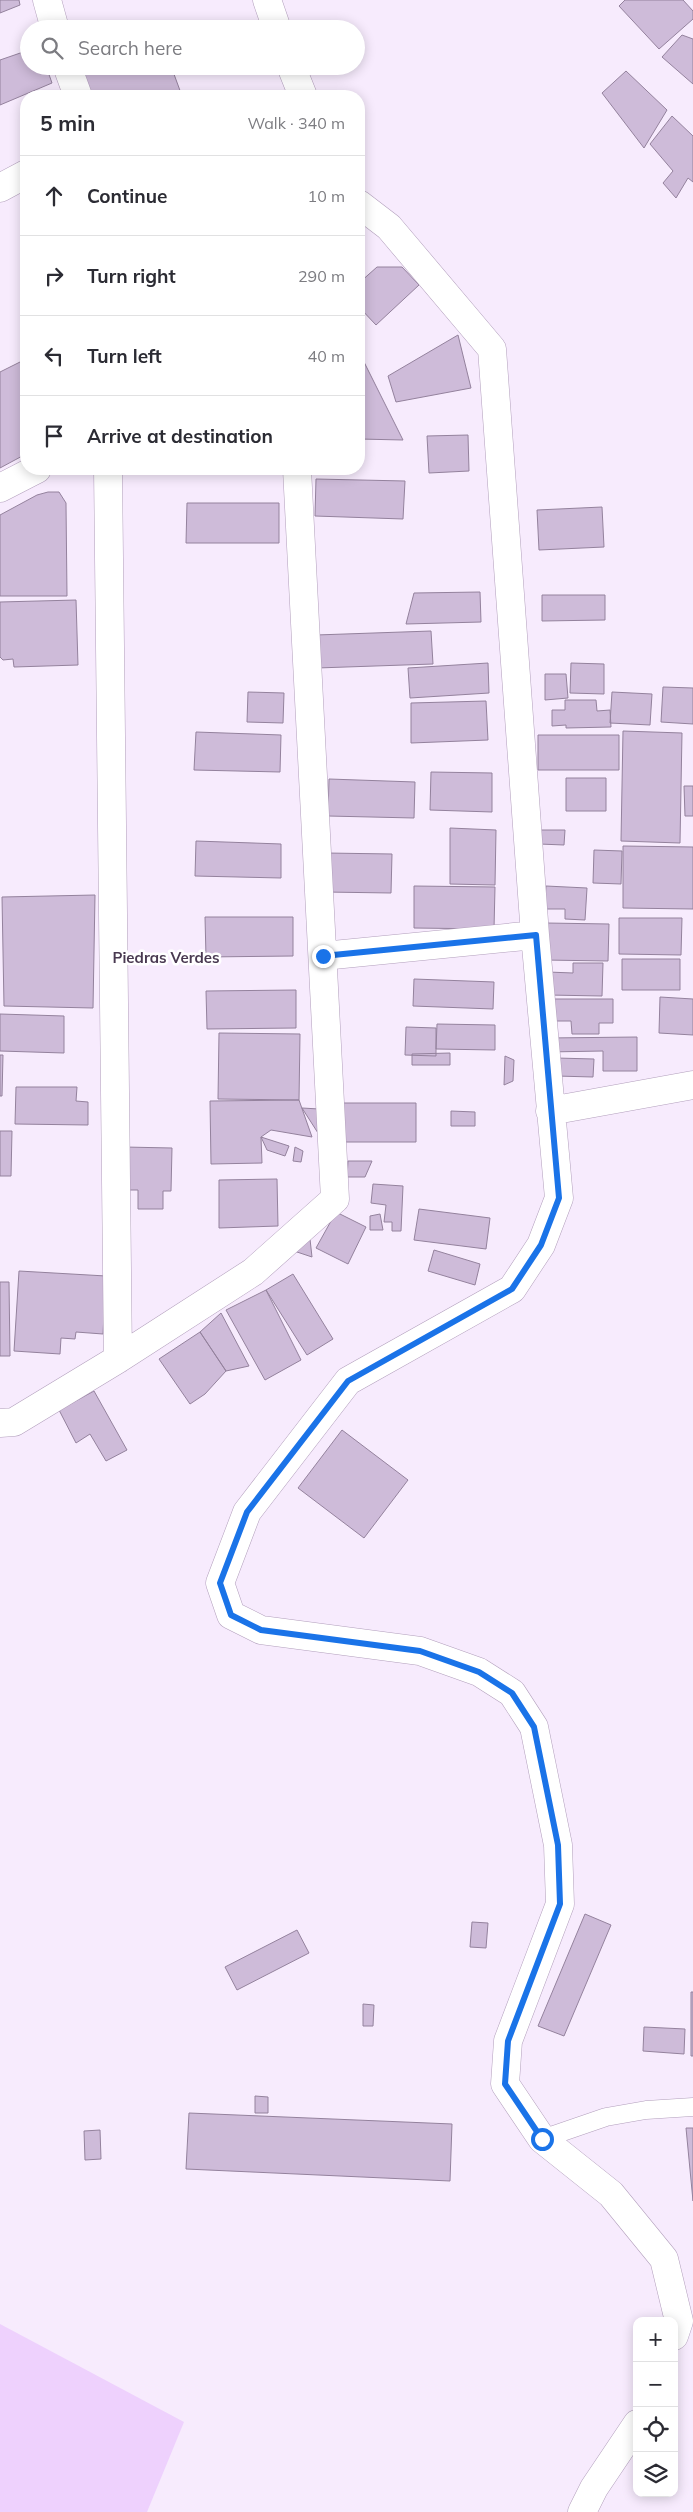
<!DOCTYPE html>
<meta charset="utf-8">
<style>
body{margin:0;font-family:Mulish,sans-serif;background:#f2f2f3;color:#2b2b33}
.controls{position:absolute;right:15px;bottom:15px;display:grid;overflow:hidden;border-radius:10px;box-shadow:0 2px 12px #0003}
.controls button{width:45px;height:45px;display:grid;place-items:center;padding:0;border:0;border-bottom:1px solid #e1e1e2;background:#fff;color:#2b2b33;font:25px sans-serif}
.stop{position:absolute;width:15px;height:15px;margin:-11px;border:4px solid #1a73e8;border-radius:50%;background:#fff}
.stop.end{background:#1a73e8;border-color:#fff;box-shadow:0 1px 5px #0008}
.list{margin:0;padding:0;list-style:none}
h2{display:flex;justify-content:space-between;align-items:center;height:65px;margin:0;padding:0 20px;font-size:21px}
h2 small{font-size:16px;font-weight:400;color:#7c7c81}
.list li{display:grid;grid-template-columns:32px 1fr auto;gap:15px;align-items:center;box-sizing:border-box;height:80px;padding:0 20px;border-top:1px solid #e1e1e2}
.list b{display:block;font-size:19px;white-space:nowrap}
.list em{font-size:16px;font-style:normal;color:#7c7c81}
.icon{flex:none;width:28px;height:28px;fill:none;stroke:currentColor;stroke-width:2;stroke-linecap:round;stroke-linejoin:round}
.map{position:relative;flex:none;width:693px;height:2512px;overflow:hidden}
.search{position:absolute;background:#fff;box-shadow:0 2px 12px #0003;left:20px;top:20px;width:345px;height:55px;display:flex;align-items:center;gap:12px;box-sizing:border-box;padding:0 18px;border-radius:28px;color:#7c7c81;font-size:19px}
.panel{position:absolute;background:#fff;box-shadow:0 2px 12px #0003;left:20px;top:90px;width:345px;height:385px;border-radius:20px}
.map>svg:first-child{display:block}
.green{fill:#eed1fd}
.building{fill:#cebbd9;stroke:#94829d}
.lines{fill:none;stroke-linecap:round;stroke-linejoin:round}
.lane-casing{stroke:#b29fbc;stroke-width:19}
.street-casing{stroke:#b29fbc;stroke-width:29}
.lane{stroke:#fff;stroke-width:18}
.street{stroke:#fff;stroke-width:28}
.route{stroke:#1a73e8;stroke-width:6}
.labels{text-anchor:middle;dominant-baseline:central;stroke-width:5;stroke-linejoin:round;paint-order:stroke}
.neighbourhood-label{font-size:15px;font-weight:bold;fill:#493951;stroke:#fff}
</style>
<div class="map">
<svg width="693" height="2512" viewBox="0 0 693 2512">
<rect width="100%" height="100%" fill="#f7ebfd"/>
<path class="green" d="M 0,2324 L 184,2422 L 147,2512 L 0,2512 Z"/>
<path class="building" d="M 0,0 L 19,0 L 20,5 L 0,13 Z
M 625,0 L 683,0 L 693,11 L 693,19 L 659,49 L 619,6 Z
M 682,35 L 693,39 L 693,84 L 662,57 Z
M 29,50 L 29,66 L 46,66 L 52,83 L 0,105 L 0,60 Z
M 77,66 L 171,66 L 182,96 L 92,96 Z
M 626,71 L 667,110 L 644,148 L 602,93 Z
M 672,116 L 693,136 L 693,182 L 688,178 L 676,198 L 663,183 L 673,171 L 650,144 Z
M 377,267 L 402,267 L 419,285 L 376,325 L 359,307 L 359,283 Z
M 458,335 L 471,388 L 396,402 L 388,376 Z
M 361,356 L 403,440 L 359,439 L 359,358 Z
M 26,359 L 26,454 L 0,468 L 0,372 Z
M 468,435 L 469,471 L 429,473 L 427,436 Z
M 316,479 L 405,481 L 403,519 L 315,516 Z
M 48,492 L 59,492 L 66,503 L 67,596 L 0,596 L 0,515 L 37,495 Z
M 187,503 L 279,503 L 279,543 L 186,543 Z
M 602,507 L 604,547 L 539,550 L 537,510 Z
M 480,592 L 481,622 L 406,624 L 414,593 Z
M 542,595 L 605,595 L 605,620 L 542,621 Z
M 76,600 L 78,665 L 14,667 L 13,659 L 3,660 L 0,657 L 0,602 Z
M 431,631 L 433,664 L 317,668 L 316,635 Z
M 488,663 L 489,693 L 410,698 L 408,668 Z
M 571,663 L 604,664 L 604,694 L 570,693 Z
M 545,674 L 566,674 L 568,698 L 545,700 Z
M 663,687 L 693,688 L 693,724 L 661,722 Z
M 248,692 L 284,693 L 283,723 L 247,722 Z
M 612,692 L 652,694 L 650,725 L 610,723 Z
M 565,700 L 596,700 L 597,711 L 610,710 L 611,727 L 566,728 L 566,725 L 552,726 L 552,710 L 565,710 Z
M 486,701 L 488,740 L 411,743 L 411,703 Z
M 623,731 L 682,733 L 680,843 L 621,841 Z
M 196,732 L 281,735 L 280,772 L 194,770 Z
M 538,735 L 619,735 L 619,770 L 538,770 Z
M 431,772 L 492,773 L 492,812 L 430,810 Z
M 566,778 L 606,778 L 606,811 L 566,811 Z
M 329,779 L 415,782 L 414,818 L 328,816 Z
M 684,786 L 693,786 L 693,816 L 685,816 Z
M 450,828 L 496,830 L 495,885 L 450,884 Z
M 540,830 L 565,830 L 564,845 L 539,844 Z
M 196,841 L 281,844 L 281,878 L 195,876 Z
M 623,846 L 693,847 L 693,909 L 623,908 Z
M 594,850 L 622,851 L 621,884 L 593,883 Z
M 326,853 L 392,854 L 391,893 L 325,892 Z
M 414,886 L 495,887 L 494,929 L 414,928 Z
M 546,886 L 587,888 L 585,920 L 565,919 L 565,909 L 544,909 Z
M 95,895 L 93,1008 L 4,1006 L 2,897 Z
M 205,917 L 293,917 L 293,956 L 206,957 Z
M 619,918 L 682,918 L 681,955 L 619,954 Z
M 546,923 L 609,924 L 608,961 L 544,960 Z
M 622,959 L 680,959 L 680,990 L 622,990 Z
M 573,963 L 603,963 L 602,996 L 548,995 L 548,972 L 573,973 Z
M 414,979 L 494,982 L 493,1009 L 413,1006 Z
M 296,990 L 296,1028 L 207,1029 L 206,991 Z
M 660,997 L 693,999 L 693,1035 L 659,1033 Z
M 550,999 L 613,999 L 613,1023 L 599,1023 L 599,1034 L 572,1034 L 571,1021 L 550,1021 Z
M 0,1014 L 64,1016 L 64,1053 L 0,1051 Z
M 437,1024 L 495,1025 L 495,1050 L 436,1049 Z
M 406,1027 L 436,1028 L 436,1056 L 405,1055 Z
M 219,1033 L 300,1034 L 299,1100 L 218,1099 Z
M 637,1037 L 637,1071 L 603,1071 L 603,1051 L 547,1052 L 547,1038 Z
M 450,1053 L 450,1065 L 412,1065 L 412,1054 Z
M 0,1055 L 3,1055 L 2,1096 L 0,1096 Z
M 505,1056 L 514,1060 L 513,1081 L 504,1085 Z
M 556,1058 L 594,1059 L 593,1077 L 556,1076 Z
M 16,1087 L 77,1087 L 76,1101 L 88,1102 L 88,1125 L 15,1124 Z
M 299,1100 L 312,1137 L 271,1130 L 261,1137 L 262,1163 L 211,1164 L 210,1101 Z
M 341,1103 L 416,1103 L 416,1142 L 341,1142 Z
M 302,1108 L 319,1109 L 318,1133 Z
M 451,1111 L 475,1112 L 475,1126 L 451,1126 Z
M 0,1131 L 12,1131 L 11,1176 L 0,1176 Z
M 261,1137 L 289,1146 L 285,1156 L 267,1150 Z
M 124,1147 L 172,1148 L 171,1191 L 163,1191 L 163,1209 L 138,1209 L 138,1190 L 124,1190 Z
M 295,1147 L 303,1151 L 301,1162 L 293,1161 Z
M 348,1161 L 372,1161 L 365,1177 L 347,1177 Z
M 277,1179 L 278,1226 L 219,1228 L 219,1180 Z
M 373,1184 L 403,1186 L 401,1231 L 392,1231 L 392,1222 L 384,1222 L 386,1205 L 371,1203 Z
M 419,1209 L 490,1218 L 486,1249 L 414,1240 Z
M 336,1212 L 366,1227 L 348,1264 L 316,1248 Z
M 380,1214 L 383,1230 L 370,1230 L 370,1216 Z
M 310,1239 L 312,1257 L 294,1251 Z
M 434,1250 L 480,1264 L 475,1285 L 428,1271 Z
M 19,1271 L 106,1276 L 103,1334 L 76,1332 L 75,1339 L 61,1338 L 60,1354 L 14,1351 Z
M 293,1274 L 333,1339 L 307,1355 L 266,1290 Z
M 0,1282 L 9,1282 L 10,1356 L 0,1356 Z
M 266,1290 L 301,1360 L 265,1380 L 226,1310 Z
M 221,1313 L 249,1366 L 226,1371 L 200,1332 Z
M 200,1332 L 226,1371 L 205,1394 L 190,1404 L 159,1359 Z
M 94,1391 L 127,1450 L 106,1461 L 90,1434 L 76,1443 L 59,1410 Z
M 342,1430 L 408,1480 L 364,1538 L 298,1488 Z
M 585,1914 L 611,1925 L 564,2036 L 538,2026 Z
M 472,1922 L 488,1923 L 486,1948 L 470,1947 Z
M 297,1930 L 309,1953 L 237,1990 L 225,1967 Z
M 691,1992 L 693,1992 L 693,2056 L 691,2056 Z
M 363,2004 L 374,2005 L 373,2026 L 363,2026 Z
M 644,2027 L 685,2029 L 684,2054 L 643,2051 Z
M 255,2096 L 268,2097 L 268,2113 L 255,2113 Z
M 189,2113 L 452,2124 L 450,2181 L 186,2169 Z
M 686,2128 L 693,2128 L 693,2201 Z
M 100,2130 L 101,2159 L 85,2160 L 84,2131 Z"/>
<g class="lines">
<g class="lane-casing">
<path id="lane" d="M 542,2139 L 606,2117 L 646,2110 L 693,2107"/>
</g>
<g class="street-casing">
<path id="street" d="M 47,0 L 55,29
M 267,0 L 277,29
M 67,66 L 78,96
M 291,66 L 303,96
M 0,188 L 26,174
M 359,204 L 389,227 L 492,349 L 535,935 L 559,1198 L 541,1245 L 512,1289 L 348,1381 L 247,1512 L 220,1583 L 231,1615 L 261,1630 L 420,1651 L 479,1672 L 512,1693 L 534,1727 L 558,1845 L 560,1904 L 508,2041 L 505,2084 L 542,2139 L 611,2194 L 664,2259 L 679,2321 L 674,2336
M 108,469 L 118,1359
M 0,488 L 37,469
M 323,956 L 535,935
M 550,1111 L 693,1085
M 0,1423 L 14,1422 L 118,1359 L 253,1272 L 335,1199 L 297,469
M 582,2512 L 594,2488 L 637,2424"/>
</g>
<use href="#lane" class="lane"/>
<use href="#street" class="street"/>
</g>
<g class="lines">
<path class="route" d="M 323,956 L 536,935 L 559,1198 L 541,1245 L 512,1289 L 348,1381 L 247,1512 L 220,1583 L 231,1615 L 261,1630 L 420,1651 L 479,1672 L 512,1693 L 534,1727 L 558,1845 L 560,1904 L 508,2041 L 505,2084 L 542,2139"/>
</g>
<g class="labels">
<g class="neighbourhood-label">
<text x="166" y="957">Piedras Verdes</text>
</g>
</g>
</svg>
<div class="controls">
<button>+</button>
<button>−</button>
<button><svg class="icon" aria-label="locate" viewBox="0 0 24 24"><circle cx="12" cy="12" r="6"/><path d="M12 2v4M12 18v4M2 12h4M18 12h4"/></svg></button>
<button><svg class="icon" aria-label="layers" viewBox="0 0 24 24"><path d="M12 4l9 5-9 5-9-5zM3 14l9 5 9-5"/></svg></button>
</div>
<div class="stop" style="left:542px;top:2139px"></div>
<div class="stop end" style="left:323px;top:956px"></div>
<div class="search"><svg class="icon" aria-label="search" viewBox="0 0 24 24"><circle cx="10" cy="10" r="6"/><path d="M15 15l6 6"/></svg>Search here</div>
<section class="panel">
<h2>5 min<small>Walk · 340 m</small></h2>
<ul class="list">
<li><svg class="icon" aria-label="ahead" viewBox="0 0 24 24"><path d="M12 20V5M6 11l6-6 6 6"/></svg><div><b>Continue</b></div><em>10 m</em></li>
<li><svg class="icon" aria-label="right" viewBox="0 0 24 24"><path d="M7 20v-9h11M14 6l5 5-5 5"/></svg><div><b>Turn right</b></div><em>290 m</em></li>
<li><svg class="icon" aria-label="left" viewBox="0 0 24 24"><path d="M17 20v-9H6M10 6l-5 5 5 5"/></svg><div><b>Turn left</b></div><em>40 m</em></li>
<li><svg class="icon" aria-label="arrive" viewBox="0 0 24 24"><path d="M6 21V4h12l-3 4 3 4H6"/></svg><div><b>Arrive at destination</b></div></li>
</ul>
</section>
</div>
